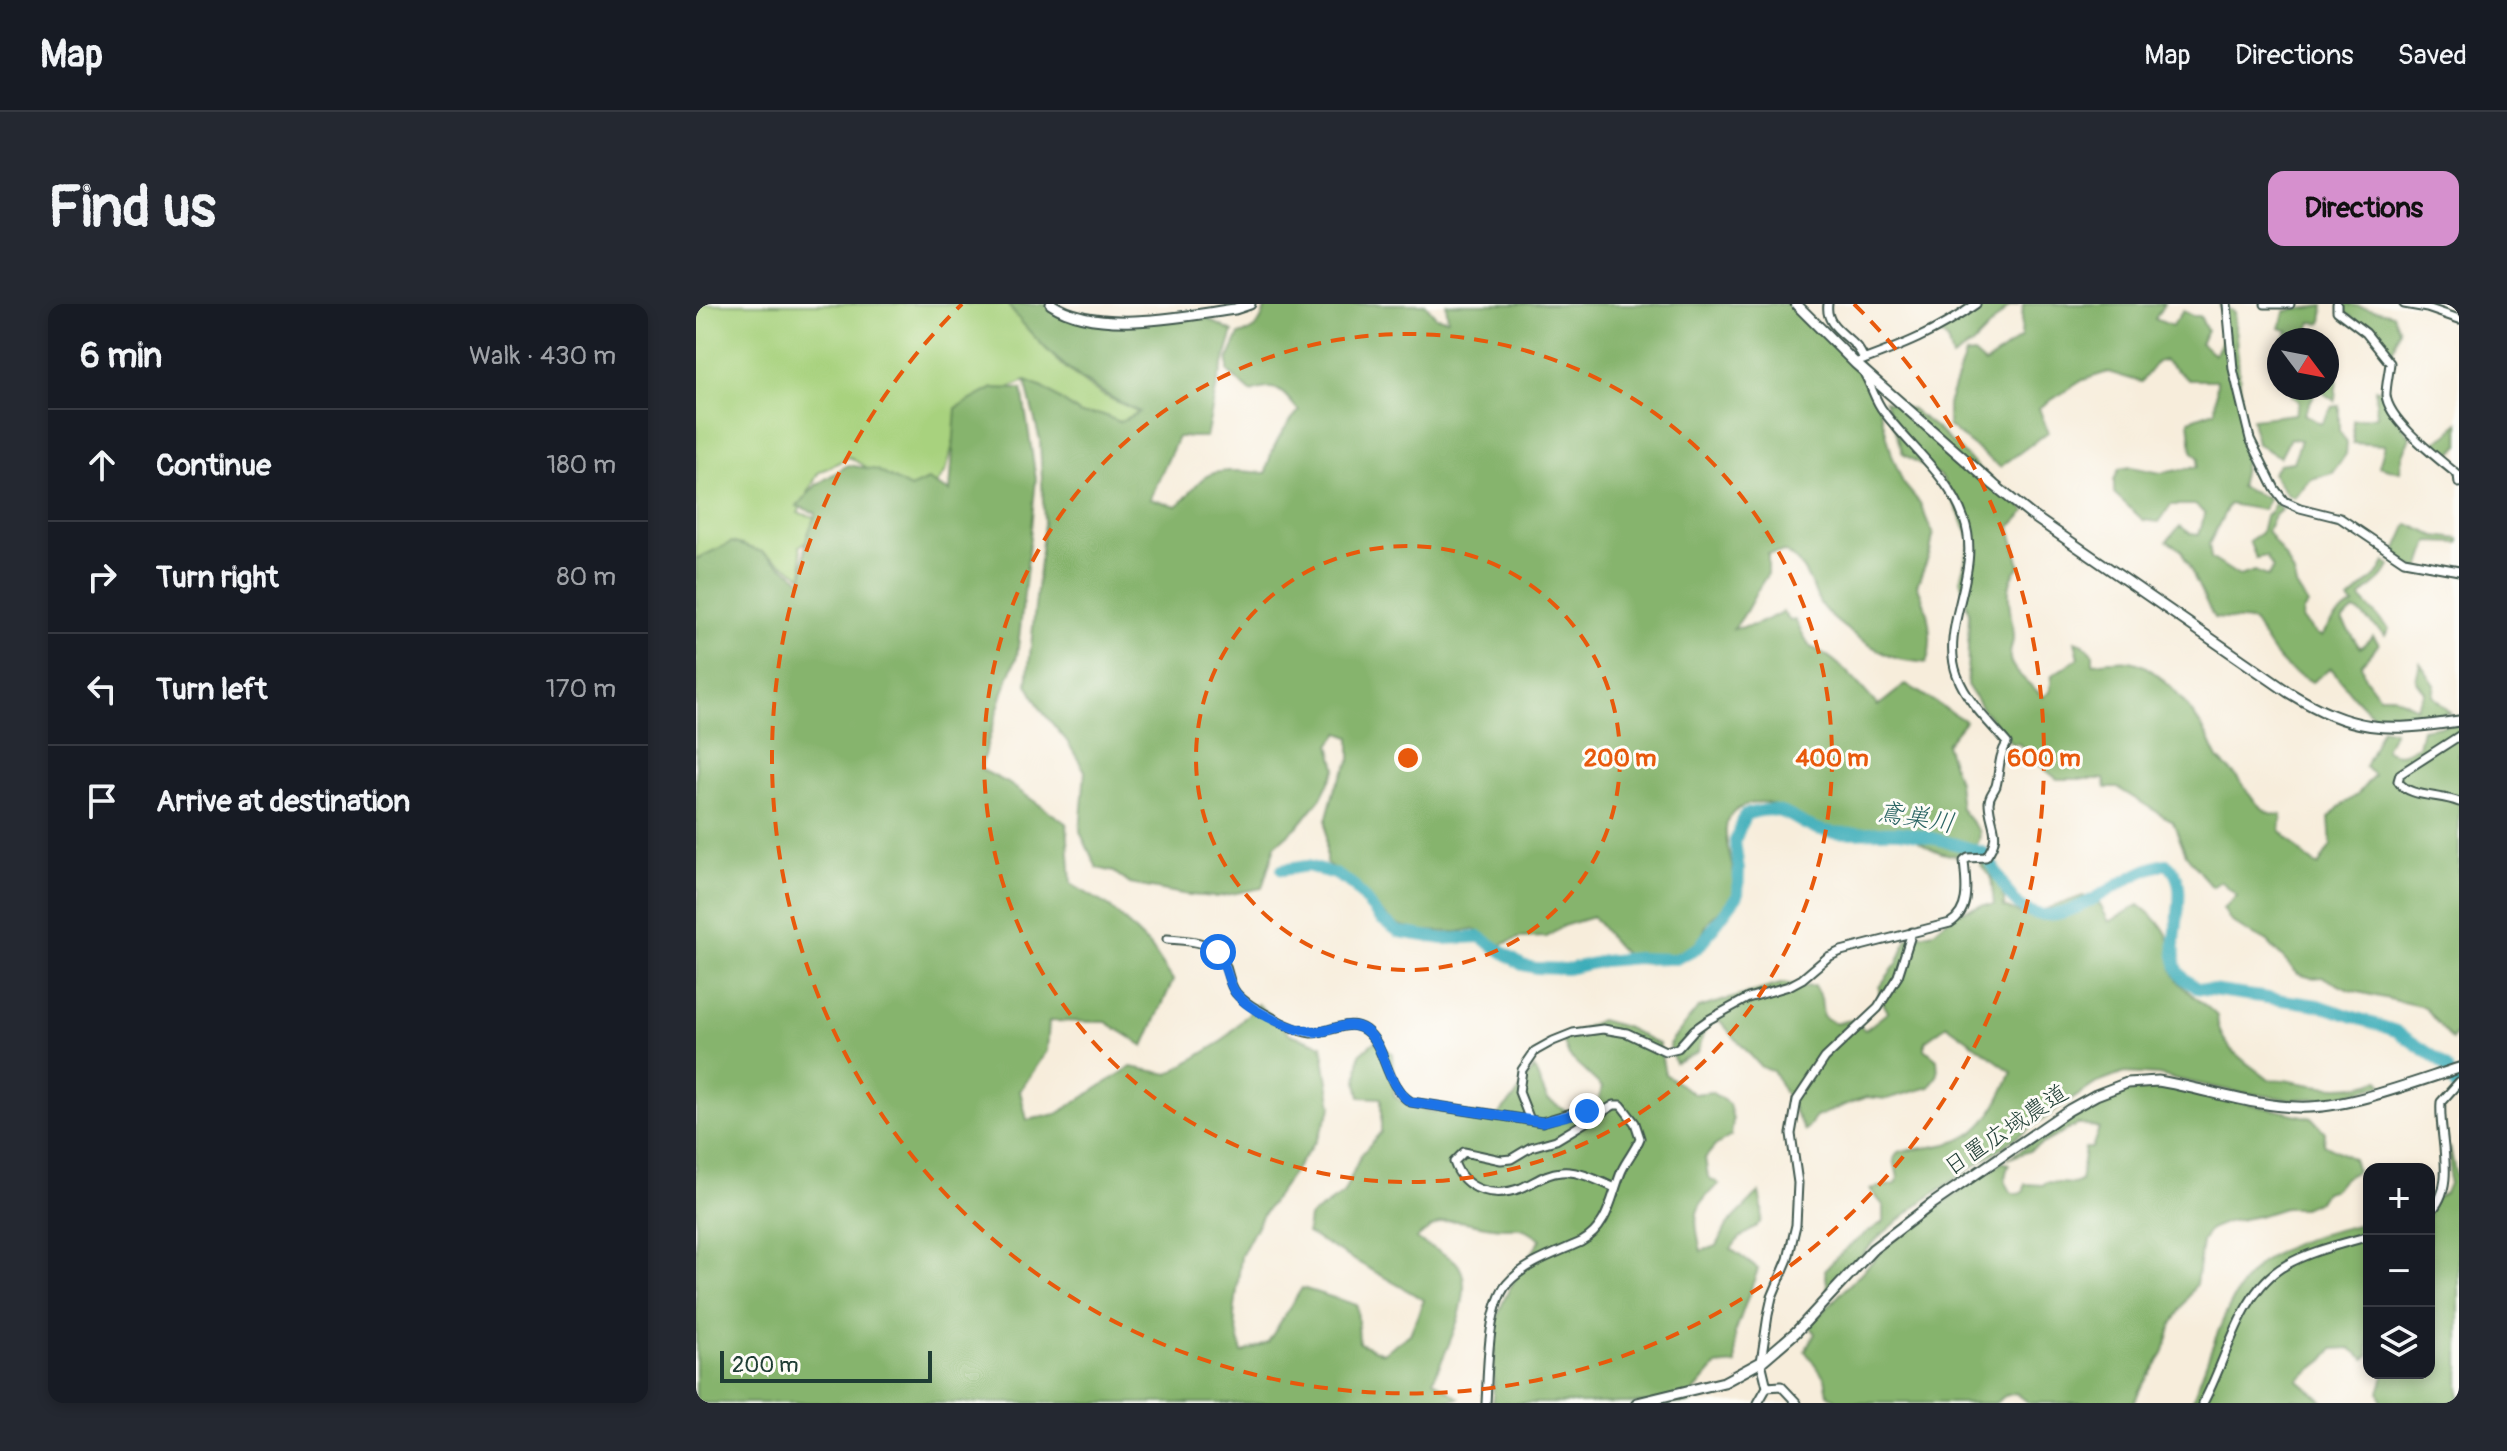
<!DOCTYPE html>
<meta charset="utf-8">
<style>
body{margin:0;font-family:Pangolin,"Klee One",sans-serif;background:#242831;color:#f1f3f6}
.controls{position:absolute;right:24px;bottom:24px;display:grid;overflow:hidden;border-radius:16px;box-shadow:0 4px 12px #0003}
.controls button{width:72px;height:72px;display:grid;place-items:center;padding:0;border:0;border-bottom:2px solid #363941;background:#171b24;color:#f1f3f6;font:40px sans-serif}
.compass{position:absolute;left:1571px;top:24px;width:72px;height:72px;border-radius:50%;background:#171b24;box-shadow:0 4px 12px #0003;rotate:122deg}
.scale{position:absolute;left:24px;bottom:20px;width:212px;box-sizing:border-box;padding-left:8px;border:4px solid #1f3d34;border-top:0;font-size:22px;line-height:28px;white-space:nowrap;color:#1f3d34;-webkit-text-stroke:6px #fdfcf7;paint-order:stroke}
.stop{position:absolute;width:24px;height:24px;margin:-18px;border:6px solid #1a73e8;border-radius:50%;background:#fff}
.stop.end{background:#1a73e8;border-color:#fff;box-shadow:0 2px 8px #0008}
.list{margin:0;padding:0;list-style:none}
h2{display:flex;justify-content:space-between;align-items:center;height:104px;margin:0;padding:0 32px;font-size:34px}
h2 small{font-size:26px;font-weight:400;color:#9ea1a6}
.list li{display:grid;grid-template-columns:52px 1fr auto;gap:24px;align-items:center;box-sizing:border-box;height:112px;padding:0 32px;border-top:2px solid #363941}
.list b{display:block;font-size:30px;white-space:nowrap}
.list em{font-size:26px;font-style:normal;color:#9ea1a6}
.icon{flex:none;width:44px;height:44px;fill:none;stroke:currentColor;stroke-width:2;stroke-linecap:round;stroke-linejoin:round}
.map{position:relative;flex:none;width:1763px;height:1099px;overflow:hidden;border-radius:16px}
header{display:flex;align-items:center;gap:48px;box-sizing:border-box;height:112px;padding:0 40px;background:#171b24;border-bottom:2px solid #363941}
header strong{font-size:38px}
nav{display:flex;gap:44px;margin-inline-start:auto;font-size:28px}
.intro{display:flex;align-items:center;justify-content:space-between;box-sizing:border-box;height:192px;padding:0 48px}
h1{margin:0;font-size:56px}
.button{padding:20px 36px;border-radius:16px;background:#d690ce;color:#111;font-size:28px;font-weight:700}
main{display:flex;gap:48px;padding:0 48px}
aside{flex:1;background:#171b24;border-radius:16px;box-shadow:0 4px 12px #0003}
.map>svg:first-child{display:block}
.green{fill:#a8d27e;stroke:#648859;stroke-width:2}
.forest{fill:#86b46d;stroke:#527850;stroke-width:2}
.lines{fill:none;stroke-linecap:round;stroke-linejoin:round}
.river{stroke:#3dadb9;stroke-width:12}
.minor-casing{stroke:#3f574d;stroke-width:11}
.tertiary-casing{stroke:#3f574d;stroke-width:13}
.minor{stroke:#fff;stroke-width:7}
.tertiary{stroke:#fff;stroke-width:9}
.route{stroke:#1a73e8;stroke-width:10}
.ring{fill:none;stroke:#e8590c;stroke-width:4;stroke-dasharray:14 10}
.labels{text-anchor:middle;dominant-baseline:central;stroke-width:6;stroke-linejoin:round;paint-order:stroke}
.street-label{font-size:24px;fill:#1f3d34;stroke:#fdfcf7}
.water-label{font-size:26px;font-style:italic;fill:#2a6463;stroke:#fdfcf7}
.centre{fill:#e8590c;stroke:#fdfcf7;stroke-width:4}
.ring-label{font-size:24px;text-anchor:middle;font-weight:bold;fill:#e8590c;stroke:#fdfcf7;stroke-width:6;stroke-linejoin:round;paint-order:stroke}
</style>
<header>
<strong>Map</strong>
<nav><a>Map</a><a>Directions</a><a>Saved</a></nav>
</header>
<div class="intro"><h1>Find us</h1><a class="button">Directions</a></div>
<main>
<aside>
<h2>6 min<small>Walk · 430 m</small></h2>
<ul class="list">
<li><svg class="icon" aria-label="ahead" viewBox="0 0 24 24"><path d="M12 20V5M6 11l6-6 6 6"/></svg><div><b>Continue</b></div><em>180 m</em></li>
<li><svg class="icon" aria-label="right" viewBox="0 0 24 24"><path d="M7 20v-9h11M14 6l5 5-5 5"/></svg><div><b>Turn right</b></div><em>80 m</em></li>
<li><svg class="icon" aria-label="left" viewBox="0 0 24 24"><path d="M17 20v-9H6M10 6l-5 5 5 5"/></svg><div><b>Turn left</b></div><em>170 m</em></li>
<li><svg class="icon" aria-label="arrive" viewBox="0 0 24 24"><path d="M6 21V4h12l-3 4 3 4H6"/></svg><div><b>Arrive at destination</b></div></li>
</ul>
</aside>
<div class="map">
<svg width="1763" height="1099" viewBox="0 0 1763 1099">
<rect width="100%" height="100%" fill="#fdfcf7"/>
<filter id="ink" filterUnits="userSpaceOnUse"><feTurbulence type="fractalNoise" baseFrequency=".0125" numOctaves="2"/><feDisplacementMap in="SourceGraphic" scale="16" xChannelSelector="R" yChannelSelector="G"/><feConvolveMatrix kernelMatrix="1 2 1 2 8 2 1 2 1" color-interpolation-filters="sRGB"/></filter>
<filter id="wash" filterUnits="userSpaceOnUse"><feTurbulence type="fractalNoise" baseFrequency=".006" numOctaves="4" result="noise"/><feDisplacementMap in="SourceGraphic" scale="32" xChannelSelector="R" yChannelSelector="G"/><feGaussianBlur stdDeviation="1.8" result="paint"/><feColorMatrix in="noise" values="0 0 0 0 0 0 0 0 0 0 0 0 0 0 0 0 0 1.4 0 .05"/><feComposite in="paint" operator="in"/></filter>
<g filter="url(#wash)">
<rect width="100%" height="100%" fill="#f7eddb"/>
<path class="green" d="M 0,0 L 311,0 C 337,34 367,67 405,90 C 417,97 431,102 444,108 L 423,118 L 405,110 L 385,110 L 347,84 L 329,77 L 266,105 L 250,167 L 232,193 L 210,188 L 153,153 L 122,169 L 102,209 L 121,213 L 122,228 L 104,242 L 108,273 L 77,254 L 44,240 L 0,255 Z"/>
<path class="forest" d="M 311,0 L 349,0 L 369,15 L 390,17 L 501,9 L 537,28 L 522,77 L 510,133 L 482,133 L 454,195 L 481,202 C 492,194 498,180 509,173 C 525,163 553,168 570,169 C 575,143 585,127 603,107 C 585,87 583,78 555,88 L 532,68 L 532,55 L 543,31 C 562,26 566,18 570,0 L 729,0 L 740,13 L 752,15 L 750,0 L 1098,0 L 1160,53 L 1175,72 L 1196,151 L 1207,179 L 1224,199 L 1237,231 L 1234,249 L 1221,281 C 1232,304 1239,335 1230,359 C 1220,357 1209,357 1199,354 C 1180,347 1134,317 1124,299 C 1114,279 1109,260 1090,248 L 1072,250 L 1072,270 C 1057,289 1053,309 1037,325 L 1059,321 L 1087,308 L 1094,317 L 1099,316 L 1114,343 C 1142,353 1162,380 1182,402 L 1210,380 L 1269,417 L 1250,440 L 1262,478 L 1265,505 L 1284,528 L 1283,537 L 1273,551 C 1251,554 1234,546 1217,533 C 1212,530 1207,525 1201,524 C 1171,519 1149,539 1118,526 C 1089,515 1078,485 1042,505 C 1013,522 1046,565 1037,590 C 1033,601 1020,609 1013,617 C 1008,623 1007,633 1001,638 C 992,646 979,650 968,654 C 963,655 956,659 951,660 C 930,660 910,627 897,613 L 867,622 L 851,633 L 823,634 L 805,641 L 777,625 L 761,628 L 722,627 L 700,620 L 683,606 L 667,586 L 630,559 L 630,517 L 639,483 L 654,457 L 654,433 L 643,429 L 634,441 L 640,464 L 625,494 L 604,520 L 579,542 L 566,584 L 520,593 L 492,591 L 434,580 L 418,568 L 401,564 L 384,528 L 389,467 L 371,437 L 345,406 L 331,380 L 348,218 L 344,136 L 329,77 L 347,84 L 385,110 L 405,110 L 423,118 L 443,108 C 386,81 349,50 311,0 Z
M 1279,0 L 1323,0 L 1314,2 L 1276,41 L 1256,54 L 1251,36 L 1242,28 Z
M 1327,0 L 1468,0 L 1459,15 L 1476,22 L 1487,7 L 1496,12 L 1504,12 L 1511,27 L 1504,39 L 1519,50 C 1531,34 1527,19 1524,0 L 1538,8 L 1550,153 L 1544,183 L 1573,195 L 1567,206 L 1533,200 L 1513,240 L 1515,254 L 1543,272 L 1559,267 L 1572,273 L 1577,264 L 1570,252 L 1560,254 L 1553,237 L 1565,229 L 1569,212 L 1575,208 L 1579,198 L 1585,206 L 1577,213 L 1571,227 L 1591,256 L 1598,270 L 1600,282 L 1612,301 L 1607,307 L 1606,315 L 1620,330 L 1626,332 C 1633,319 1643,307 1658,301 L 1653,296 L 1683,269 L 1689,258 L 1694,262 C 1687,277 1674,282 1664,294 L 1693,325 L 1689,331 L 1664,309 L 1658,306 L 1646,316 L 1664,344 L 1677,332 L 1683,340 L 1665,360 L 1668,372 L 1683,392 L 1697,392 L 1720,404 L 1729,388 L 1720,376 L 1724,359 L 1739,381 L 1737,392 L 1754,409 C 1739,411 1696,422 1684,415 C 1665,405 1648,380 1635,364 L 1616,378 C 1609,373 1600,370 1593,365 C 1578,354 1567,332 1557,317 L 1518,314 L 1485,246 L 1471,237 L 1484,222 L 1495,230 L 1503,231 L 1509,209 L 1499,201 L 1475,201 L 1463,218 L 1447,216 L 1418,189 L 1418,176 L 1423,165 L 1435,163 L 1465,169 L 1501,163 L 1503,154 L 1496,147 L 1493,116 L 1519,107 L 1521,76 L 1493,76 L 1468,56 L 1461,58 L 1445,78 L 1412,68 L 1387,76 L 1343,104 L 1352,128 L 1304,163 L 1252,122 L 1252,100 L 1269,51 L 1278,50 L 1289,60 L 1325,33 Z
M 1651,0 L 1697,10 L 1703,26 L 1696,49 L 1691,50 L 1678,30 L 1651,10 L 1647,4 Z
M 1628,2 L 1626,19 L 1615,18 L 1613,24 L 1618,30 L 1618,36 L 1586,36 L 1593,27 L 1584,24 L 1589,7 Z
M 1631,45 L 1643,48 L 1639,97 L 1621,85 L 1608,110 L 1625,120 L 1636,103 L 1643,102 L 1643,127 L 1651,139 L 1650,150 L 1637,169 L 1615,175 L 1598,194 L 1591,190 L 1576,169 L 1583,160 L 1597,158 L 1605,136 L 1594,134 L 1584,153 L 1561,140 L 1556,115 L 1599,110 L 1603,98 L 1596,92 L 1600,84 L 1631,84 Z
M 297,84 L 326,85 L 340,175 L 330,272 L 321,352 L 307,388 L 284,465 L 312,479 L 371,520 L 375,580 L 414,603 L 455,643 L 477,676 L 448,742 L 410,718 L 353,717 L 351,747 L 324,787 L 331,816 L 361,810 L 435,763 L 473,770 L 525,738 L 562,700 L 594,730 L 626,741 L 636,803 L 621,835 L 566,912 L 545,952 L 538,1012 L 546,1049 L 572,1038 L 606,984 L 661,1001 L 663,1039 L 687,1049 L 714,1030 L 728,996 L 611,929 L 613,913 L 647,890 L 665,851 L 685,828 L 685,794 L 664,793 L 661,779 L 664,750 L 679,737 L 696,749 L 698,792 C 724,814 767,808 801,812 L 818,794 L 838,764 L 851,795 L 875,810 L 902,800 L 906,783 L 873,752 L 866,734 L 904,716 L 929,723 L 963,740 L 969,770 L 998,790 L 1015,788 L 1033,800 L 1037,816 L 1035,832 L 1019,842 L 1009,854 L 1012,873 L 1023,880 C 995,904 998,914 1005,947 L 1021,942 L 1031,921 L 1063,889 C 1075,933 1052,917 1035,945 L 1062,965 L 1039,1029 L 1040,1060 L 1020,1062 L 994,1092 L 994,1099 L 796,1099 C 800,1072 796,1044 801,1018 C 805,991 831,958 845,935 C 820,917 823,927 797,923 C 760,918 752,907 720,935 C 731,942 750,950 759,957 C 785,982 748,1050 737,1076 L 763,1094 L 745,1099 L 0,1099 L 0,608 L 3,588 L 0,582 L 0,255 L 36,238 L 66,248 L 107,277 L 110,235 L 120,209 L 101,202 L 120,181 L 152,161 L 181,166 L 214,184 L 232,176 L 254,188 L 260,104 Z
M 1679,85 L 1691,88 L 1690,97 L 1714,133 C 1709,148 1705,150 1704,168 L 1683,162 L 1689,141 L 1657,139 L 1657,116 L 1681,112 Z
M 1189,97 L 1217,106 L 1239,123 L 1330,207 L 1314,223 L 1324,262 C 1303,282 1318,311 1317,336 C 1316,341 1313,349 1314,355 C 1316,368 1338,383 1347,393 L 1354,388 L 1356,371 L 1383,354 L 1379,337 L 1387,340 L 1397,350 L 1397,359 C 1408,358 1423,355 1434,357 C 1463,362 1495,405 1509,428 C 1515,437 1517,447 1523,456 C 1528,462 1536,467 1541,473 C 1553,489 1563,511 1586,511 L 1584,526 L 1609,553 L 1622,562 L 1635,541 L 1633,514 L 1643,503 L 1661,491 L 1678,471 L 1669,463 L 1686,424 L 1698,427 L 1689,445 C 1701,454 1710,449 1722,442 L 1726,425 L 1763,419 L 1763,724 L 1756,736 L 1728,703 L 1653,686 L 1627,673 L 1616,674 L 1602,670 L 1572,638 L 1548,626 L 1535,617 L 1527,605 L 1541,592 L 1525,577 L 1516,583 L 1490,550 L 1477,518 L 1422,484 L 1410,484 L 1408,475 L 1361,475 L 1341,459 L 1336,449 L 1321,439 L 1317,441 L 1287,406 L 1271,381 L 1273,309 L 1264,276 L 1275,236 L 1246,173 L 1207,150 Z
M 1763,118 L 1763,141 L 1752,153 L 1736,140 L 1752,130 Z
M 1712,220 L 1739,232 L 1763,235 L 1763,239 L 1733,238 L 1724,265 L 1696,256 Z
M 1290,558 C 1298,572 1310,587 1308,603 L 1331,612 L 1387,592 L 1403,599 L 1413,618 L 1443,601 C 1461,615 1477,629 1476,654 C 1476,662 1474,664 1479,672 C 1488,688 1508,698 1521,712 C 1522,743 1551,758 1573,776 C 1586,774 1593,777 1605,779 C 1631,784 1659,786 1683,776 L 1687,781 L 1636,794 L 1594,795 L 1540,788 L 1462,771 L 1428,769 L 1399,780 L 1224,899 L 1184,932 L 1132,986 L 1129,966 C 1146,946 1164,932 1187,918 L 1187,901 L 1174,885 L 1200,880 L 1202,874 L 1198,855 L 1202,848 C 1220,844 1240,844 1258,838 C 1290,828 1304,796 1316,768 L 1251,721 L 1229,737 L 1229,745 L 1241,755 L 1242,770 L 1234,783 L 1191,795 L 1171,793 L 1159,797 L 1120,813 L 1109,827 L 1077,767 L 1065,763 L 1023,716 L 1011,719 L 1002,748 L 979,759 L 973,740 L 1002,704 L 1088,679 L 1106,683 L 1118,682 L 1125,694 L 1127,712 L 1138,719 L 1156,716 L 1169,726 L 1192,708 L 1183,691 L 1183,683 L 1202,658 L 1211,634 L 1237,628 L 1259,609 L 1287,601 L 1298,601 L 1295,573 L 1285,561 Z
M 1471,782 L 1616,814 L 1629,828 L 1628,840 L 1657,855 L 1661,867 L 1647,875 L 1639,885 L 1629,888 L 1623,897 L 1607,904 L 1588,904 L 1563,912 L 1531,918 L 1514,925 L 1506,938 L 1500,980 L 1476,1020 L 1467,1050 L 1444,1085 L 1438,1099 L 1333,1099 L 1320,1089 L 1309,1092 L 1299,1099 L 1143,1099 L 1132,1090 L 1129,1074 L 1109,1047 L 1119,1030 L 1114,1021 L 1202,931 L 1307,858 L 1313,860 C 1308,872 1308,878 1316,889 L 1323,890 L 1328,887 L 1329,880 L 1347,881 L 1350,878 L 1378,880 L 1384,877 L 1389,844 L 1396,844 L 1403,824 L 1382,820 L 1333,847 L 1311,855 L 1374,813 L 1420,788 Z
M 1754,843 L 1763,886 L 1763,1099 L 1686,1099 L 1683,1088 L 1689,1069 L 1733,1069 L 1733,898 L 1749,889 L 1753,879 Z
M 1673,918 L 1673,1051 L 1669,1055 L 1654,1044 L 1637,1045 L 1628,1056 L 1602,1076 L 1629,1099 L 1597,1095 L 1596,1099 L 1495,1099 C 1512,1059 1528,996 1559,965 C 1588,937 1636,927 1673,918 Z"/>
<g class="lines">
<path class="river" d="M 586,566 L 611,562 L 639,570 L 656,580 L 685,615 L 703,628 L 748,635 L 784,633 L 826,661 L 840,664 L 871,665 L 907,657 L 941,654 L 980,655 L 1003,643 L 1042,591 L 1043,566 L 1039,537 L 1049,511 C 1094,496 1094,521 1130,527 C 1154,532 1179,526 1204,528 C 1228,531 1265,541 1288,549 C 1301,565 1307,587 1323,601 C 1366,637 1426,565 1471,560 C 1499,581 1469,636 1482,666 C 1486,675 1494,679 1501,684 L 1622,701 L 1700,727 L 1740,754 L 1750,763 L 1763,789"/>
</g>
</g>
<g filter="url(#ink)">
<g class="lines">
<g class="minor-casing">
<path id="minor" d="M 1132,0 C 1128,27 1161,32 1168,56
M 1531,0 L 1537,65 L 1554,135 L 1579,185 L 1588,197 L 1604,204 L 1644,214 L 1708,257 L 1763,267
M 1569,0 L 1594,0
M 1641,0 L 1641,7 L 1670,29 L 1694,59 C 1693,69 1690,81 1690,91 C 1692,117 1743,155 1762,171 L 1763,179
M 1708,0 L 1731,4 L 1763,15
M 1161,61 L 1159,59 C 1206,42 1239,29 1280,0
M 1763,432 L 1704,470 L 1702,477 C 1712,494 1745,490 1763,498
M 471,635 C 493,637 519,636 529,660 C 533,670 533,680 540,689 C 551,702 571,710 586,719 C 595,723 605,728 615,729 C 634,729 652,714 669,726 C 691,742 688,781 715,798 L 846,818 L 882,807 L 891,807 L 904,811
M 834,816 L 823,788 L 826,766 L 839,747 L 857,737 L 877,729 L 907,725 L 931,729 L 969,747 L 982,744 L 998,726 L 1012,716 L 1052,694 L 1093,682 L 1106,675 L 1132,653 L 1145,647 L 1254,619 C 1275,606 1270,579 1268,557 L 1272,554 L 1290,553 C 1307,530 1294,522 1293,499 C 1293,491 1297,489 1300,482 C 1304,467 1302,453 1311,439 C 1293,418 1271,398 1261,371 C 1243,322 1287,269 1268,215 C 1253,172 1215,144 1188,108 C 1179,97 1176,83 1169,71
M 1733,909 C 1763,883 1742,832 1745,798 L 1763,778
M 1071,1083 L 1085,1082 L 1101,1099
M 790,1099 C 792,1068 791,1004 811,980 C 829,959 861,949 885,938 C 913,923 915,892 926,866 C 931,855 940,845 944,834 L 939,819 L 925,801 L 918,801 L 860,836 L 835,843 L 815,855 L 805,856 L 768,848 L 758,858 C 768,887 798,894 825,884 C 839,878 850,869 865,868 C 882,866 903,877 919,884
M 1062,1099 L 1071,1083 L 1065,1058 L 1072,1011 L 1076,993 L 1092,955 L 1100,921 L 1102,879 L 1095,830 L 1101,796 L 1129,754 L 1182,704 L 1202,672 L 1216,628
M 1507,1099 C 1531,1056 1544,986 1590,961 C 1614,947 1646,940 1673,932"/>
</g>
<g class="tertiary-casing">
<path id="tertiary" d="M 355,0 C 402,31 487,12 539,5 L 554,0
M 1100,0 L 1159,59 L 1298,181 L 1334,210 L 1592,388 C 1657,428 1689,428 1763,417
M 941,1099 L 1028,1078 L 1065,1058 L 1100,1028 L 1177,945 L 1236,900 L 1373,806 L 1400,791 L 1431,779 L 1462,777 C 1512,785 1563,805 1614,803 C 1659,801 1719,778 1763,764"/>
</g>
<use href="#minor" class="minor"/>
<use href="#tertiary" class="tertiary"/>
</g>
</g>
<g class="lines" filter="url(#ink)">
<path class="route" d="M 522,648 C 530,660 531,676 539,688 C 553,707 604,732 627,727 C 642,724 655,717 669,726 C 691,742 688,781 715,798 L 846,818 L 891,807"/>
</g>
<g class="ring">
<circle cx="712" cy="454" r="212"/>
<circle cx="712" cy="454" r="424"/>
<path d="M1158 0A636 636 0 1 1 266 0"/>
</g>
<g class="labels">
<g class="street-label">
<text transform="translate(1310 826) rotate(-34)">日置広域農道</text>
</g>
<g class="water-label">
<text transform="translate(1220 514) rotate(9)">鳶巣川</text>
</g>
</g>
<circle cx="712" cy="454" r="12" class="centre"/>
<g class="ring-label">
<text x="924" y="462">200 m</text>
<text x="1136" y="462">400 m</text>
<text x="1348" y="462">600 m</text>
</g>
</svg>
<div class="controls">
<button>+</button>
<button>−</button>
<button><svg class="icon" aria-label="layers" viewBox="0 0 24 24"><path d="M12 4l9 5-9 5-9-5zM3 14l9 5 9-5"/></svg></button>
</div>
<svg class="compass" viewBox="-18 -18 36 36"><path d="M0-13l5 13h-10z" fill="#e53935"/><path d="M0 13l5-13h-10z" fill="#9ea1a6"/></svg>
<div class="scale">200 m</div>
<div class="stop" style="left:522px;top:648px"></div>
<div class="stop end" style="left:891px;top:807px"></div>
</div>
</main>
